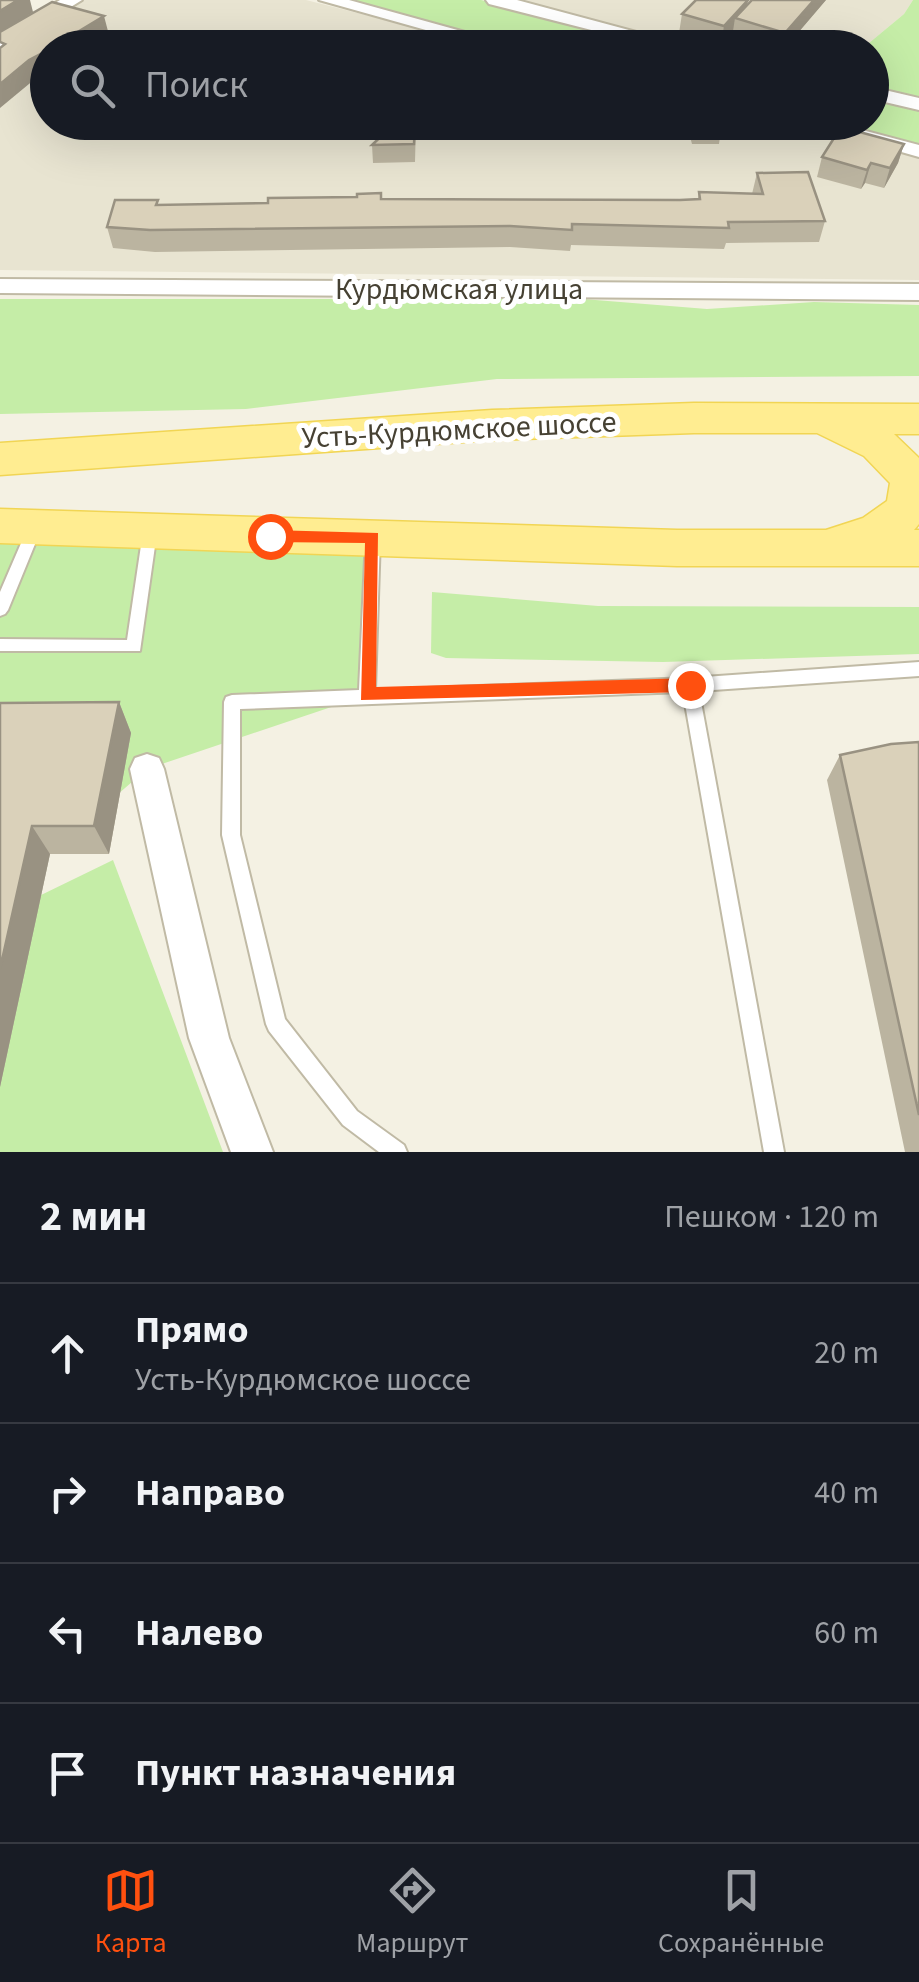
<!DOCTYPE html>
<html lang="ru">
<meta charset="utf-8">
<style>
body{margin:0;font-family:"Source Sans 3",sans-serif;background:#242831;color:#f1f3f6}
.stop{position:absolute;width:30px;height:30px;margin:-22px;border:8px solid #ff500f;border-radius:50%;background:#fff}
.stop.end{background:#ff500f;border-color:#fff;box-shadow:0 2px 10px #0008}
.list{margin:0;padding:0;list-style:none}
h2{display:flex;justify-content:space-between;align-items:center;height:130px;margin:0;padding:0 40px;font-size:42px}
h2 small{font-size:32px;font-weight:400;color:#9ea1a6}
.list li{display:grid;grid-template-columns:65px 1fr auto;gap:30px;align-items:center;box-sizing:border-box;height:140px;padding:0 40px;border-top:2px solid #363941}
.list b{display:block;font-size:38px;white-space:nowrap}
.list p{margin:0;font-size:32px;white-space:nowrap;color:#9ea1a6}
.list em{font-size:32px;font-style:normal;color:#9ea1a6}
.icon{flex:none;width:55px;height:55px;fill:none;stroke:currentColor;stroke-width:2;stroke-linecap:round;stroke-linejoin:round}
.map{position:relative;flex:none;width:919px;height:1152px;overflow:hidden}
.search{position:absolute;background:#171b24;box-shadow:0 10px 40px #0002;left:30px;right:30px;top:30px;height:110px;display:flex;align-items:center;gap:25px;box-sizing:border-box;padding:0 35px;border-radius:55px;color:#9ea1a6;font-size:38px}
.sheet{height:690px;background:#171b24}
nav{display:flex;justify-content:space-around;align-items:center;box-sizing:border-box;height:140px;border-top:2px solid #363941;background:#171b24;font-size:28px;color:#9ea1a6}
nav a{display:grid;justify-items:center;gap:5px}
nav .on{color:#ff500f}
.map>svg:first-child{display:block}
.residential{fill:#e8e4d1}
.green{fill:#c5eda7}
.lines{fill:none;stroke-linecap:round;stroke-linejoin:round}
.service-casing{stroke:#c0baa5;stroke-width:4}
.minor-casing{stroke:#c0baa5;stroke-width:4}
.primary-casing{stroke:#f1d554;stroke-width:3}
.service{fill:#fff;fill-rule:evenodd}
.minor{fill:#fff;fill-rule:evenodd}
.primary{fill:#ffed91;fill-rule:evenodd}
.wall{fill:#bbb4a0}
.shaded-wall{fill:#999282}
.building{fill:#dad1ba;stroke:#999282;stroke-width:2.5}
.route{fill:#ff500f}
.labels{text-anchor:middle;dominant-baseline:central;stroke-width:10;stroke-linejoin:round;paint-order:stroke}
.street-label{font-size:30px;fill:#464133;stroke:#fff}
</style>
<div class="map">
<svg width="919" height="1152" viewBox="0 0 919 1152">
<rect width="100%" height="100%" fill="#f4f1e3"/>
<path class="residential" d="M 80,0 L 306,0 L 492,47 L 48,48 L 48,122 L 787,122 L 919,156 L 919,280 L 0,270 L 0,49 Z
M 506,0 L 913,0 L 904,14 L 863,48 L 699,47 Z"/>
<path class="green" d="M 340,0 L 481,0 L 673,47 L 528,47 Z
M 913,0 L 919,0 L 919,101 L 872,90 L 872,48 L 863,48 L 904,14 Z
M 872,96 L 919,108 L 919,146 L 826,123 L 872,122 Z
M 0,299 L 583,299 L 707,309 L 814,302 L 919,305 L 919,376 L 497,379 L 246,409 L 0,414 Z
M 0,529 L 373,537 L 367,695 L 147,769 L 0,896 Z
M 432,592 L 598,606 L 919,607 L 919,654 L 663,662 L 446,658 L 431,653 Z
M 113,860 L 223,1152 L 0,1152 L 0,915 Z"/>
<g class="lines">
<g class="service-casing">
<path id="service" d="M 35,522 L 42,527 L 8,610 L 5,614 L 0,616 L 0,592 L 28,527 Z
M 150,527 L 157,532 L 140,651 L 0,651 L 0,639 L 127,640 L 143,532 Z
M 373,531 L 380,537 L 375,690 L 690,678 L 919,662 L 919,676 L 699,691 L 784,1152 L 764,1152 L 683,692 L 240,709 L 240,835 L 285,1019 L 357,1111 L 404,1145 L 407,1152 L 379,1152 L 343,1125 L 269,1031 L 266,1024 L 222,835 L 224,702 L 226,697 L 232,695 L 359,690 L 366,537 Z"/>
</g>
<g class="minor-casing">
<path id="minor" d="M 60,0 L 82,0 L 0,51 L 0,37 Z
M 319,0 L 349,0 L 523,48 L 490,48 Z
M 486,0 L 517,0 L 696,48 L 662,48 L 489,4 Z
M 872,87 L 919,98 L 919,110 L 872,99 Z
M 796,122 L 832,122 L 919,145 L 919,157 Z
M 0,279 L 919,284 L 919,300 L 0,293 Z
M 147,754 L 159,758 L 164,769 L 229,1038 L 273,1152 L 231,1152 L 189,1038 L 130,769 L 135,758 Z"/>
</g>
<g class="primary-casing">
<path id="primary" d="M 694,403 L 919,404 L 919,434 L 894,434 L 919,458 L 919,524 L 914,530 L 919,530 L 919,566 L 677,566 L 0,543 L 0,509 L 677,530 L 826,530 L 863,518 L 887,501 L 890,483 L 864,456 L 817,433 L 694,433 L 492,440 L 0,475 L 0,443 L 492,410 Z"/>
</g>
<use href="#service" class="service"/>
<use href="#minor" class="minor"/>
<use href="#primary" class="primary"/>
</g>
<path class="wall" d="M 748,0 L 747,5 L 826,0 L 785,48 L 767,48 L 732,37 L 733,31 L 721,44 L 679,33 L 682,14 Z
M 396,122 L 416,122 L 415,162 L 373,163 L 372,145 Z
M 600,122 L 650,122 L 641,134 Z
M 686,122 L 722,122 L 719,144 L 692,144 Z
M 904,144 L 898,163 L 884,188 L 865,183 L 861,189 L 817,177 L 822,157 Z
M 757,173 L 825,221 L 819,242 L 726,243 L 724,249 L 571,245 L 570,251 L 510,247 L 155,252 L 113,248 L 107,227 L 159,205 L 381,199 L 698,199 L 699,192 L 752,194 Z
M 119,702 L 131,733 L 109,854 L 50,854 L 0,1087 L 0,703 Z
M 919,742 L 919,1152 L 905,1152 L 827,780 L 840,755 Z"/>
<path class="shaded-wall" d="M 18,0 L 30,0 L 33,12 L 0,33 L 0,11 Z
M 748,0 L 744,19 L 735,18 L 733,31 L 721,44 L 724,26 Z
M 814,0 L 826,0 L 785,48 L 782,48 L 785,33 Z
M 104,16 L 109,35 L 87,48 L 51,48 Z
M 48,50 L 48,71 L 35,79 L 0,108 L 0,84 L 29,60 Z
M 642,122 L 650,122 L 641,134 Z
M 904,144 L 898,163 L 884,188 L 890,168 Z
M 871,163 L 865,183 L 861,189 L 867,170 Z
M 119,702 L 131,733 L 109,854 L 94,826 Z
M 32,826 L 50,854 L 0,1087 L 0,969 Z"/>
<path class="building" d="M 0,0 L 18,0 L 0,11 Z
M 696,0 L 748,0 L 724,26 L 682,14 Z
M 752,0 L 814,0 L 785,33 L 735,18 Z
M 52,2 L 104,16 L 51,48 L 48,48 L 48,50 L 29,60 L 0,84 L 0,48 L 5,44 L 0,42 L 0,32 Z
M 212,39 L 245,40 L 249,48 L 199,48 Z
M 473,42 L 491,48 L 471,48 Z
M 396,122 L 415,122 L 414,144 L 372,145 Z
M 695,122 L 722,122 L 722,125 L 695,125 Z
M 841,127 L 904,144 L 890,168 L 871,163 L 867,170 L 822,157 Z
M 808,172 L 825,221 L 728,222 L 729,228 L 572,224 L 572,230 L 510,226 L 150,230 L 107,227 L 115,200 L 158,200 L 156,205 L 268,203 L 268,198 L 357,197 L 357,194 L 381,193 L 381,199 L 680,200 L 700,199 L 699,192 L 763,194 L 757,173 Z
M 119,702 L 94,826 L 32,826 L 0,969 L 0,703 Z
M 919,742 L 919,1115 L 840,755 L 891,744 Z"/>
<path class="route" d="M 270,530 L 378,533 L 376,687 L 690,678 L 699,685 L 690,692 L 361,700 L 365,543 L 270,542 L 262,536 Z"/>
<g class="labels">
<g class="street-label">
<text x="459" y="289">Курдюмская улица</text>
<text transform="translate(459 430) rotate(-3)">Усть-Курдюмское шоссе</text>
</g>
</g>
</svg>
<div class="stop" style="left:270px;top:536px"></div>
<div class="stop end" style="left:690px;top:685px"></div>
<div class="search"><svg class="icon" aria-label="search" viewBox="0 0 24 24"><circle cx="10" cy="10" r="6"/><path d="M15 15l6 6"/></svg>Поиск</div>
</div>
<section class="sheet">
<h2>2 мин<small>Пешком · 120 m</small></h2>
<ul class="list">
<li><svg class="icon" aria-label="ahead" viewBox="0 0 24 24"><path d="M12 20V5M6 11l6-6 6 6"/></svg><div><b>Прямо</b><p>Усть-Курдюмское шоссе</p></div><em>20 m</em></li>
<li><svg class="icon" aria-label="right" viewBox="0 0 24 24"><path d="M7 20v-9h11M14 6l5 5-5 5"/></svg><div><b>Направо</b></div><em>40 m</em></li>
<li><svg class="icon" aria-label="left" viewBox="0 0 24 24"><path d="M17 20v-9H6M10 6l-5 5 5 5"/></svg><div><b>Налево</b></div><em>60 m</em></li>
<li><svg class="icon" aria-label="arrive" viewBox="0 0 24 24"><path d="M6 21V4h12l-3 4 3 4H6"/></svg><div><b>Пункт назначения</b></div></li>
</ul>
</section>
<nav>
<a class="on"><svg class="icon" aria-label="map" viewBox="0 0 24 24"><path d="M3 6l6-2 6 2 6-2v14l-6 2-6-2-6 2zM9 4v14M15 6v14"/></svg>Карта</a>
<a><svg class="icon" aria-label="directions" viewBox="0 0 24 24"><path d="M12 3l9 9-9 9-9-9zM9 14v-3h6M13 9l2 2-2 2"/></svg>Маршрут</a>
<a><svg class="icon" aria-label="saved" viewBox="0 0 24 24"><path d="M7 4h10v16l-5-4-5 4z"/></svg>Сохранённые</a>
</nav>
